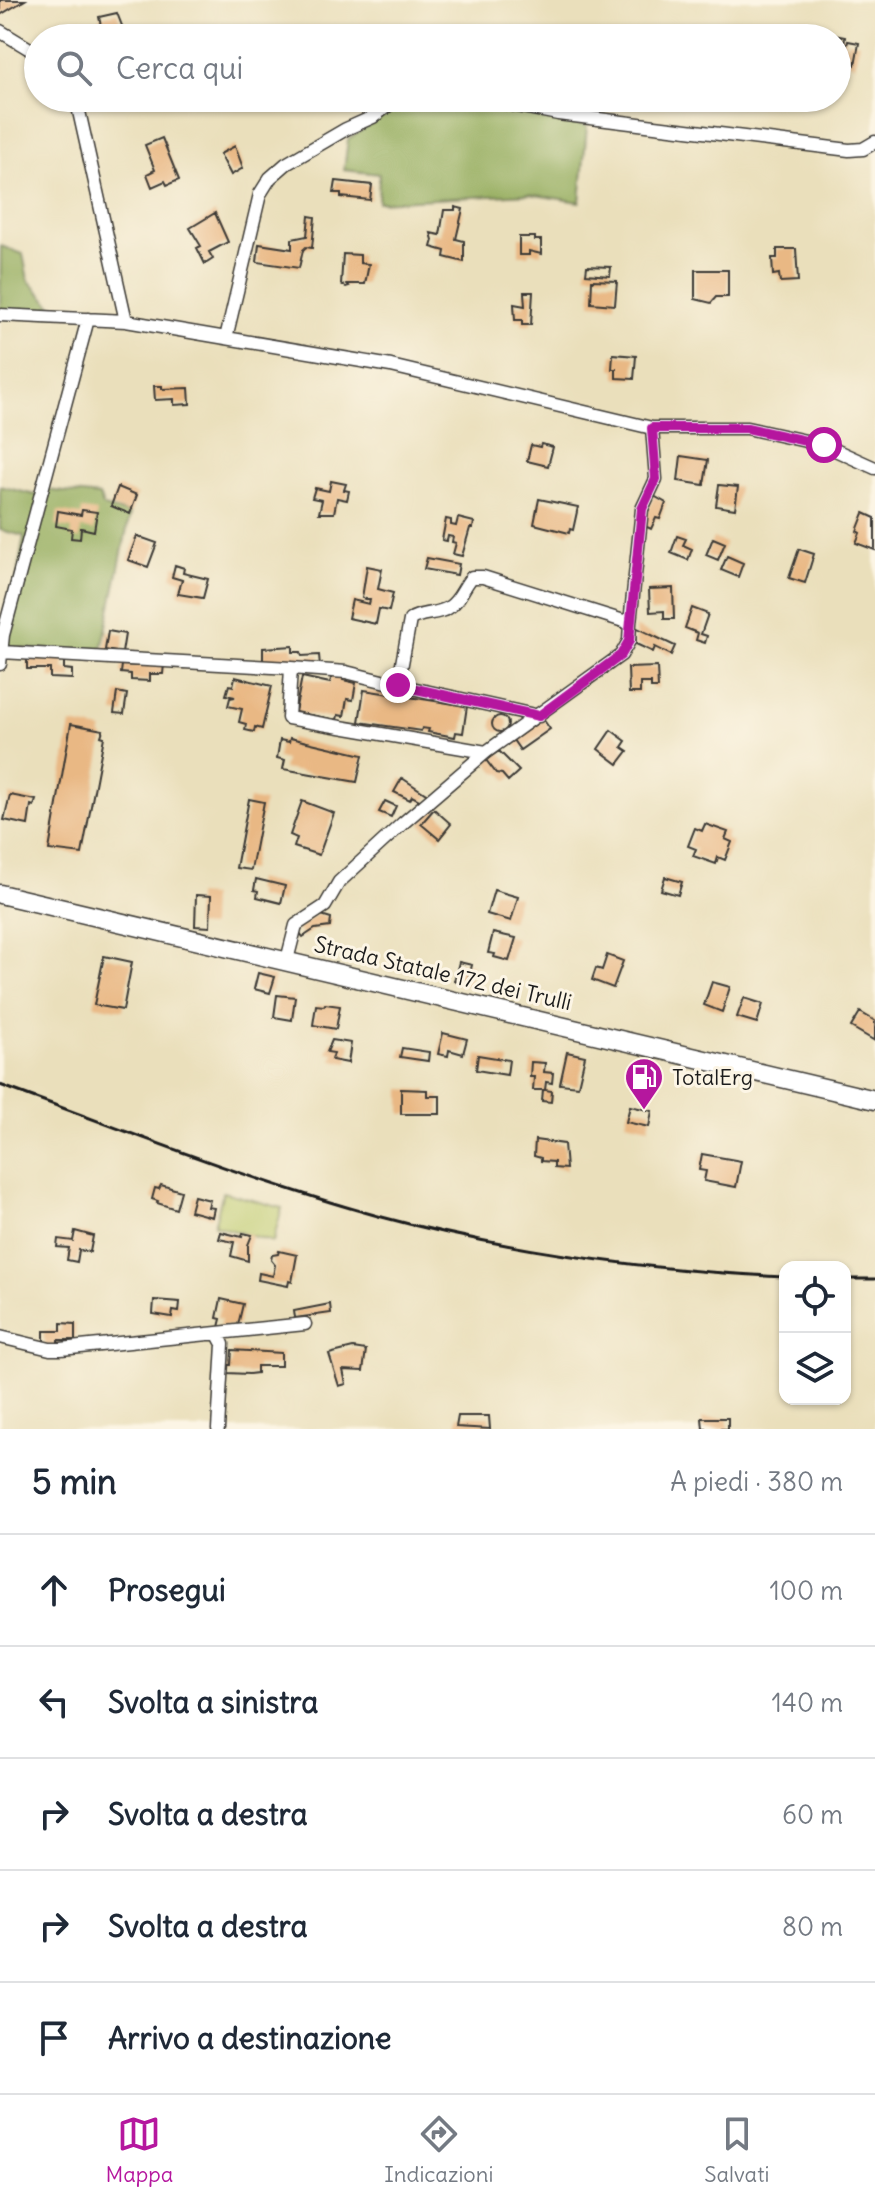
<!DOCTYPE html>
<html lang="it">
<meta charset="utf-8">
<style>
body{margin:0;font-family:Delius,sans-serif;background:#f2f2f3;color:#1f2937}
.controls{position:absolute;right:24px;bottom:24px;display:grid;overflow:hidden;border-radius:16px;box-shadow:0 2px 6px #0004}
.controls button{width:72px;height:72px;display:grid;place-items:center;padding:0;border:0;border-bottom:2px solid #e0e1e3;background:#fff;color:#1f2937;font:40px sans-serif}
.stop{position:absolute;width:24px;height:24px;margin:-18px;border:6px solid #b5179e;border-radius:50%;background:#fff}
.stop.end{background:#b5179e;border-color:#fff;box-shadow:0 2px 8px #0008}
.list{margin:0;padding:0;list-style:none}
h2{display:flex;justify-content:space-between;align-items:center;height:104px;margin:0;padding:0 32px;font-size:34px}
h2 small{font-size:26px;font-weight:400;color:#747a83}
.list li{display:grid;grid-template-columns:52px 1fr auto;gap:24px;align-items:center;box-sizing:border-box;height:112px;padding:0 32px;border-top:2px solid #e0e1e3}
.list b{display:block;font-size:30px;white-space:nowrap}
.list em{font-size:26px;font-style:normal;color:#747a83}
.icon{flex:none;width:44px;height:44px;fill:none;stroke:currentColor;stroke-width:2;stroke-linecap:round;stroke-linejoin:round}
.map{position:relative;flex:none;width:875px;height:1429px;overflow:hidden}
.search{position:absolute;background:#fff;box-shadow:0 2px 6px #0004;left:24px;right:24px;top:24px;height:88px;display:flex;align-items:center;gap:20px;box-sizing:border-box;padding:0 28px;border-radius:44px;color:#747a83;font-size:30px}
.sheet{height:664px;background:#fff}
nav{display:flex;justify-content:space-around;align-items:center;box-sizing:border-box;height:112px;border-top:2px solid #e0e1e3;background:#fff;font-size:22px;color:#747a83}
nav a{display:grid;justify-items:center;gap:4px}
nav .on{color:#b5179e}
.map>svg:first-child{display:block}
.green{fill:#bcc96b;stroke:#6c7244;stroke-width:2}
.forest{fill:#95ad5f;stroke:#58643e;stroke-width:2}
.building{fill:#e9b884}
.lines{fill:none;stroke-linecap:round;stroke-linejoin:round}
.street-casing{stroke:#3b3934;stroke-width:15}
.primary-casing{stroke:#3b3934;stroke-width:21}
.street{stroke:#fff;stroke-width:12}
.primary{stroke:#fff;stroke-width:18}
.rail{stroke:#1c1c1c;stroke-width:3}
.route{stroke:#b5179e;stroke-width:10}
.labels{text-anchor:middle;dominant-baseline:central;stroke-width:6;stroke-linejoin:round;paint-order:stroke}
.street-label{font-size:22px;fill:#1c1c1c;stroke:#fcf5e5}
.poi-label{font-size:22px;fill:#1c1c1c;stroke:#fcf5e5;text-anchor:start}
</style>
<div class="map">
<svg width="875" height="1429" viewBox="0 0 875 1429">
<rect width="100%" height="100%" fill="#fcf5e5"/>
<filter id="ink" filterUnits="userSpaceOnUse"><feTurbulence type="fractalNoise" baseFrequency=".0125" numOctaves="2"/><feDisplacementMap in="SourceGraphic" scale="16" xChannelSelector="R" yChannelSelector="G"/><feConvolveMatrix kernelMatrix="1 2 1 2 8 2 1 2 1" color-interpolation-filters="sRGB"/></filter>
<filter id="wash" filterUnits="userSpaceOnUse"><feTurbulence type="fractalNoise" baseFrequency=".006" numOctaves="4" result="noise"/><feDisplacementMap in="SourceGraphic" scale="32" xChannelSelector="R" yChannelSelector="G"/><feGaussianBlur stdDeviation="1.8" result="paint"/><feColorMatrix in="noise" values="0 0 0 0 0 0 0 0 0 0 0 0 0 0 0 0 0 1.4 0 .05"/><feComposite in="paint" operator="in"/></filter>
<g filter="url(#wash)">
<rect width="100%" height="100%" fill="#eadfbb"/>
<path class="green" d="M 223,1192 L 282,1208 L 273,1242 L 214,1225 Z"/>
<path class="forest" d="M 413,98 L 444,98 L 587,126 L 580,202 L 529,194 L 378,202 L 379,174 L 344,170 L 348,139 Z
M 1,246 L 23,254 L 28,280 L 60,314 L 0,316 Z
M 0,486 L 35,495 L 47,490 L 99,496 L 104,507 L 130,514 L 101,655 L 5,647 L 24,536 L 0,530 Z"/>
<g id="blocks">
<path class="building" d="M 0,0 L 25,0 L 0,15 Z
M 117,13 L 124,31 L 103,35 L 99,17 Z
M 834,35 L 845,37 L 844,44 L 847,45 L 848,41 L 859,43 L 855,65 L 837,58 L 837,38 L 833,38 Z
M 584,98 L 594,98 L 592,113 L 575,110 L 576,105 L 583,106 Z
M 162,138 L 179,180 L 167,185 L 165,181 L 152,187 L 147,174 L 155,170 L 145,145 Z
M 235,146 L 243,168 L 231,175 L 220,154 Z
M 336,181 L 372,185 L 370,200 L 341,197 L 341,193 L 334,193 Z
M 455,207 L 463,209 L 456,239 L 464,241 L 464,262 L 444,257 L 445,251 L 431,247 L 433,240 L 431,233 L 440,235 L 444,210 L 455,210 Z
M 215,213 L 228,242 L 209,252 L 213,259 L 205,264 L 197,248 L 201,246 L 190,228 Z
M 309,216 L 315,217 L 312,248 L 306,247 L 303,250 L 299,268 L 257,262 L 259,244 L 292,249 L 292,239 L 307,236 Z
M 519,237 L 535,237 L 535,240 L 541,240 L 541,254 L 529,251 L 529,255 L 519,255 Z
M 777,249 L 796,249 L 798,281 L 780,282 L 779,274 L 773,275 L 772,258 L 777,258 Z
M 343,254 L 360,255 L 360,263 L 369,264 L 365,284 L 347,284 L 349,286 L 346,287 L 341,284 Z
M 587,266 L 611,267 L 610,276 L 586,274 Z
M 695,270 L 728,270 L 728,297 L 716,297 L 711,303 L 695,299 Z
M 592,280 L 617,281 L 615,305 L 591,303 Z
M 524,292 L 533,292 L 531,325 L 522,325 L 522,320 L 515,320 L 514,304 L 525,306 Z
M 613,354 L 636,356 L 634,379 L 616,378 L 616,369 L 612,369 Z
M 154,386 L 162,386 L 162,389 L 189,388 L 190,404 L 174,405 L 174,399 L 155,400 Z
M 541,444 L 553,447 L 548,466 L 527,461 L 531,445 L 540,447 Z
M 681,456 L 708,460 L 704,485 L 678,481 Z
M 331,481 L 346,484 L 344,490 L 349,491 L 347,500 L 337,498 L 334,513 L 319,513 L 322,500 L 312,498 L 315,488 L 329,491 Z
M 719,485 L 738,487 L 735,509 L 716,506 Z
M 118,487 L 137,495 L 130,514 L 111,506 Z
M 654,496 L 666,503 L 660,519 L 656,518 L 651,529 L 643,525 Z
M 539,499 L 578,507 L 573,530 L 570,529 L 569,533 L 534,524 Z
M 82,510 L 97,512 L 94,531 L 81,528 L 80,539 L 71,538 L 72,529 L 56,526 L 58,511 L 81,515 Z
M 864,513 L 875,518 L 875,550 L 856,543 L 860,533 L 857,531 Z
M 458,518 L 474,522 L 473,528 L 470,528 L 462,556 L 453,554 L 456,543 L 452,542 L 453,537 L 448,536 L 447,541 L 442,540 L 446,519 L 451,520 L 451,525 L 456,526 Z
M 137,536 L 157,543 L 148,567 L 128,560 Z
M 677,536 L 686,539 L 683,545 L 692,549 L 688,560 L 671,553 Z
M 713,538 L 725,543 L 718,560 L 706,555 Z
M 799,549 L 814,554 L 805,583 L 789,578 Z
M 727,556 L 743,563 L 738,577 L 721,570 Z
M 427,558 L 459,564 L 457,575 L 424,569 Z
M 175,565 L 184,568 L 183,573 L 208,579 L 203,598 L 178,594 L 182,580 L 172,577 Z
M 367,566 L 382,569 L 378,589 L 393,593 L 389,611 L 379,609 L 376,624 L 348,618 L 352,600 L 369,604 L 370,600 L 362,598 Z
M 673,588 L 674,619 L 664,619 L 664,611 L 650,612 L 649,589 Z
M 692,608 L 708,614 L 701,634 L 707,636 L 705,643 L 696,640 L 698,633 L 685,628 Z
M 635,627 L 675,646 L 671,655 L 655,647 L 653,652 L 636,644 Z
M 108,631 L 125,634 L 122,653 L 105,650 Z
M 293,646 L 293,652 L 301,652 L 302,656 L 319,655 L 320,666 L 263,662 L 263,648 Z
M 27,658 L 64,659 L 64,669 L 72,670 L 72,679 L 50,678 L 50,669 L 27,669 Z
M 136,663 L 164,664 L 163,674 L 150,674 L 150,681 L 131,680 L 131,674 L 121,673 L 122,665 L 136,666 Z
M 657,667 L 658,688 L 651,688 L 651,683 L 640,683 L 640,693 L 629,693 L 628,668 Z
M 332,674 L 344,676 L 343,680 L 356,683 L 353,700 L 347,699 L 344,716 L 338,715 L 337,720 L 295,712 L 302,677 L 330,683 Z
M 235,677 L 272,686 L 262,729 L 255,727 L 254,732 L 245,730 L 246,724 L 239,722 L 242,709 L 228,706 L 230,698 L 235,697 L 226,695 L 229,685 L 233,686 Z
M 364,690 L 467,706 L 463,733 L 456,732 L 455,737 L 428,732 L 429,729 L 422,728 L 421,731 L 359,722 Z
M 117,692 L 127,694 L 124,714 L 114,713 Z
M492 724a8 8 0 1 1 16 0a8 8 0 1 1-16 0Z
M 543,719 L 550,729 L 520,750 L 513,740 Z
M 71,724 L 103,730 L 101,736 L 104,737 L 82,854 L 49,850 Z
M 611,730 L 626,741 L 622,747 L 628,751 L 618,764 L 598,749 Z
M 290,738 L 363,755 L 357,782 L 283,769 L 285,760 L 277,758 L 280,740 L 289,742 Z
M 499,751 L 519,771 L 508,781 L 502,774 L 496,773 L 486,760 Z
M 402,778 L 429,796 L 423,802 L 412,796 L 410,800 L 394,792 Z
M 10,795 L 36,800 L 34,806 L 31,805 L 28,825 L 4,820 Z
M 249,799 L 264,802 L 251,870 L 236,868 Z
M 302,801 L 334,813 L 319,855 L 294,847 L 297,838 L 290,835 Z
M 385,801 L 396,806 L 391,817 L 379,812 Z
M 434,809 L 451,824 L 439,839 L 421,824 Z
M 705,824 L 728,832 L 725,839 L 732,842 L 725,860 L 718,857 L 716,864 L 693,856 L 696,849 L 688,846 L 695,828 L 702,831 Z
M 665,877 L 682,882 L 678,895 L 661,890 Z
M 256,879 L 285,886 L 281,903 L 257,897 L 258,891 L 254,890 Z
M 494,890 L 518,897 L 511,921 L 487,914 Z
M 196,895 L 211,896 L 210,927 L 195,926 Z
M 318,914 L 331,918 L 330,927 L 315,929 L 303,937 L 297,929 Z
M 493,933 L 516,938 L 509,961 L 494,957 L 495,954 L 488,953 Z
M 607,955 L 623,961 L 613,988 L 592,980 L 596,968 L 602,970 Z
M 104,956 L 132,962 L 123,1010 L 94,1005 Z
M 459,962 L 472,965 L 467,985 L 454,981 Z
M 258,973 L 275,977 L 270,993 L 254,989 Z
M 712,982 L 730,987 L 722,1012 L 704,1005 Z
M 277,995 L 295,997 L 292,1020 L 274,1017 Z
M 744,998 L 763,1004 L 757,1023 L 737,1017 Z
M 325,1004 L 340,1006 L 336,1029 L 313,1025 L 316,1005 L 324,1006 Z
M 860,1012 L 875,1021 L 875,1041 L 851,1027 Z
M 443,1033 L 467,1039 L 463,1054 L 449,1050 L 448,1056 L 438,1054 Z
M 332,1040 L 351,1043 L 348,1063 L 332,1060 L 334,1053 L 327,1052 Z
M 402,1048 L 429,1052 L 428,1061 L 400,1057 Z
M 567,1052 L 585,1056 L 578,1086 L 560,1084 Z
M 478,1055 L 509,1060 L 507,1075 L 476,1070 Z
M 531,1062 L 545,1063 L 544,1072 L 553,1073 L 552,1083 L 546,1082 L 545,1090 L 552,1091 L 551,1102 L 542,1101 L 543,1090 L 533,1090 L 534,1077 L 530,1077 Z
M 401,1089 L 427,1090 L 427,1096 L 440,1096 L 440,1114 L 401,1114 Z
M 630,1106 L 652,1111 L 649,1127 L 626,1122 Z
M 535,1140 L 564,1144 L 566,1169 L 554,1168 L 554,1162 L 541,1161 L 541,1158 L 534,1156 Z
M 702,1154 L 741,1161 L 736,1187 L 704,1181 L 706,1171 L 699,1170 Z
M 161,1185 L 181,1191 L 176,1209 L 157,1203 L 158,1201 L 152,1199 L 155,1188 L 159,1189 Z
M 194,1196 L 210,1200 L 208,1207 L 214,1208 L 212,1217 L 190,1211 Z
M 75,1231 L 93,1236 L 90,1252 L 79,1250 L 77,1262 L 67,1260 L 69,1248 L 57,1247 L 58,1239 L 73,1241 Z
M 221,1232 L 242,1237 L 243,1233 L 252,1235 L 248,1245 L 248,1261 L 231,1256 L 234,1242 L 219,1239 Z
M 279,1251 L 297,1255 L 292,1282 L 289,1281 L 288,1286 L 258,1280 L 259,1273 L 273,1276 L 275,1265 L 271,1260 L 272,1255 L 278,1254 Z
M 221,1299 L 243,1304 L 238,1325 L 219,1327 L 221,1319 L 217,1318 Z
M 154,1300 L 180,1302 L 179,1312 L 173,1311 L 172,1317 L 153,1314 Z
M 330,1304 L 331,1313 L 295,1318 L 294,1311 Z
M 61,1323 L 75,1324 L 75,1340 L 58,1340 L 58,1346 L 44,1346 L 44,1331 L 61,1331 Z
M 353,1348 L 366,1350 L 363,1371 L 343,1370 L 346,1384 L 339,1386 L 329,1354 Z
M 232,1350 L 281,1353 L 281,1366 L 257,1366 L 257,1373 L 249,1374 L 227,1373 L 227,1365 L 231,1365 Z
M 458,1416 L 489,1416 L 490,1429 L 456,1427 Z
M 702,1418 L 728,1418 L 728,1429 L 703,1429 Z"/>
</g>
</g>
<g filter="url(#ink)">
<use href="#blocks" fill-opacity="0" stroke="#3b3934" stroke-width="2"/>
<g class="lines">
<g class="street-casing">
<path id="street" d="M 0,31 L 38,54
M 76,98 L 126,321
M 477,98 L 558,114 L 849,150 L 863,149 L 875,142
M 0,315 L 126,321 L 226,338 L 391,366 L 652,428 L 656,479 L 642,509 L 630,623 L 483,577 L 472,577 C 463,587 460,601 448,608 C 436,615 420,612 410,620 L 398,685 L 346,672 L 291,668 L 288,718 L 486,752
M 226,338 L 260,194 L 270,178 L 286,164 L 346,129 L 373,117 L 398,98
M 652,428 L 747,428 L 824,445 L 875,468
M 1,652 L 291,668
M 0,664 L 3,635 L 88,319
M 398,685 L 539,716
M 287,960 L 296,925 L 325,906 L 339,882 L 403,823 L 486,752 L 621,655 L 629,641 L 630,623
M 217,1333 L 223,1344 L 218,1429
M 0,1337 L 50,1349 L 61,1349 L 305,1324"/>
</g>
<g class="primary-casing">
<path id="primary" d="M 0,894 L 875,1100"/>
</g>
<use href="#street" class="street"/>
<use href="#primary" class="primary"/>
<path class="rail" d="M 0,1085 C 125,1130 250,1181 378,1216 C 511,1252 648,1270 785,1277
M 845,1279 L 875,1279"/>
</g>
</g>
<g class="lines" filter="url(#ink)">
<path class="route" d="M 398,685 L 539,716 L 621,655 L 629,641 L 642,509 L 656,479 L 652,428 L 747,428 L 824,445"/>
</g>
<defs>
<g id="fuel-pin" transform="scale(2)"><path d="M0 17L-7.5 6A9.5 9.5 0 1 1 7.5 6Z" fill="#b5179e" stroke="#fcf5e5"/><path d="M-5.5-6h7V0h2V4h1.3V-2.5L3-4.5l.8-.8L6-3V5H2.5V1h-1V6h-7ZM-4.2-4.7v3.2H.2V-4.7Z" fill="#fff"/></g>
</defs>
<g fill-rule="evenodd">
<use href="#fuel-pin" x="644" y="1077"/>
</g>
<g class="labels">
<g class="street-label">
<text transform="translate(443 973) rotate(13)">Strada Statale 172 dei Trulli</text>
</g>
<g class="poi-label">
<text x="672" y="1077">TotalErg</text>
</g>
</g>
</svg>
<div class="controls">
<button><svg class="icon" aria-label="locate" viewBox="0 0 24 24"><circle cx="12" cy="12" r="6"/><path d="M12 2v4M12 18v4M2 12h4M18 12h4"/></svg></button>
<button><svg class="icon" aria-label="layers" viewBox="0 0 24 24"><path d="M12 4l9 5-9 5-9-5zM3 14l9 5 9-5"/></svg></button>
</div>
<div class="stop" style="left:824px;top:445px"></div>
<div class="stop end" style="left:398px;top:685px"></div>
<div class="search"><svg class="icon" aria-label="search" viewBox="0 0 24 24"><circle cx="10" cy="10" r="6"/><path d="M15 15l6 6"/></svg>Cerca qui</div>
</div>
<section class="sheet">
<h2>5 min<small>A piedi · 380 m</small></h2>
<ul class="list">
<li><svg class="icon" aria-label="ahead" viewBox="0 0 24 24"><path d="M12 20V5M6 11l6-6 6 6"/></svg><div><b>Prosegui</b></div><em>100 m</em></li>
<li><svg class="icon" aria-label="left" viewBox="0 0 24 24"><path d="M17 20v-9H6M10 6l-5 5 5 5"/></svg><div><b>Svolta a sinistra</b></div><em>140 m</em></li>
<li><svg class="icon" aria-label="right" viewBox="0 0 24 24"><path d="M7 20v-9h11M14 6l5 5-5 5"/></svg><div><b>Svolta a destra</b></div><em>60 m</em></li>
<li><svg class="icon" aria-label="right" viewBox="0 0 24 24"><path d="M7 20v-9h11M14 6l5 5-5 5"/></svg><div><b>Svolta a destra</b></div><em>80 m</em></li>
<li><svg class="icon" aria-label="arrive" viewBox="0 0 24 24"><path d="M6 21V4h12l-3 4 3 4H6"/></svg><div><b>Arrivo a destinazione</b></div></li>
</ul>
</section>
<nav>
<a class="on"><svg class="icon" aria-label="map" viewBox="0 0 24 24"><path d="M3 6l6-2 6 2 6-2v14l-6 2-6-2-6 2zM9 4v14M15 6v14"/></svg>Mappa</a>
<a><svg class="icon" aria-label="directions" viewBox="0 0 24 24"><path d="M12 3l9 9-9 9-9-9zM9 14v-3h6M13 9l2 2-2 2"/></svg>Indicazioni</a>
<a><svg class="icon" aria-label="saved" viewBox="0 0 24 24"><path d="M7 4h10v16l-5-4-5 4z"/></svg>Salvati</a>
</nav>
